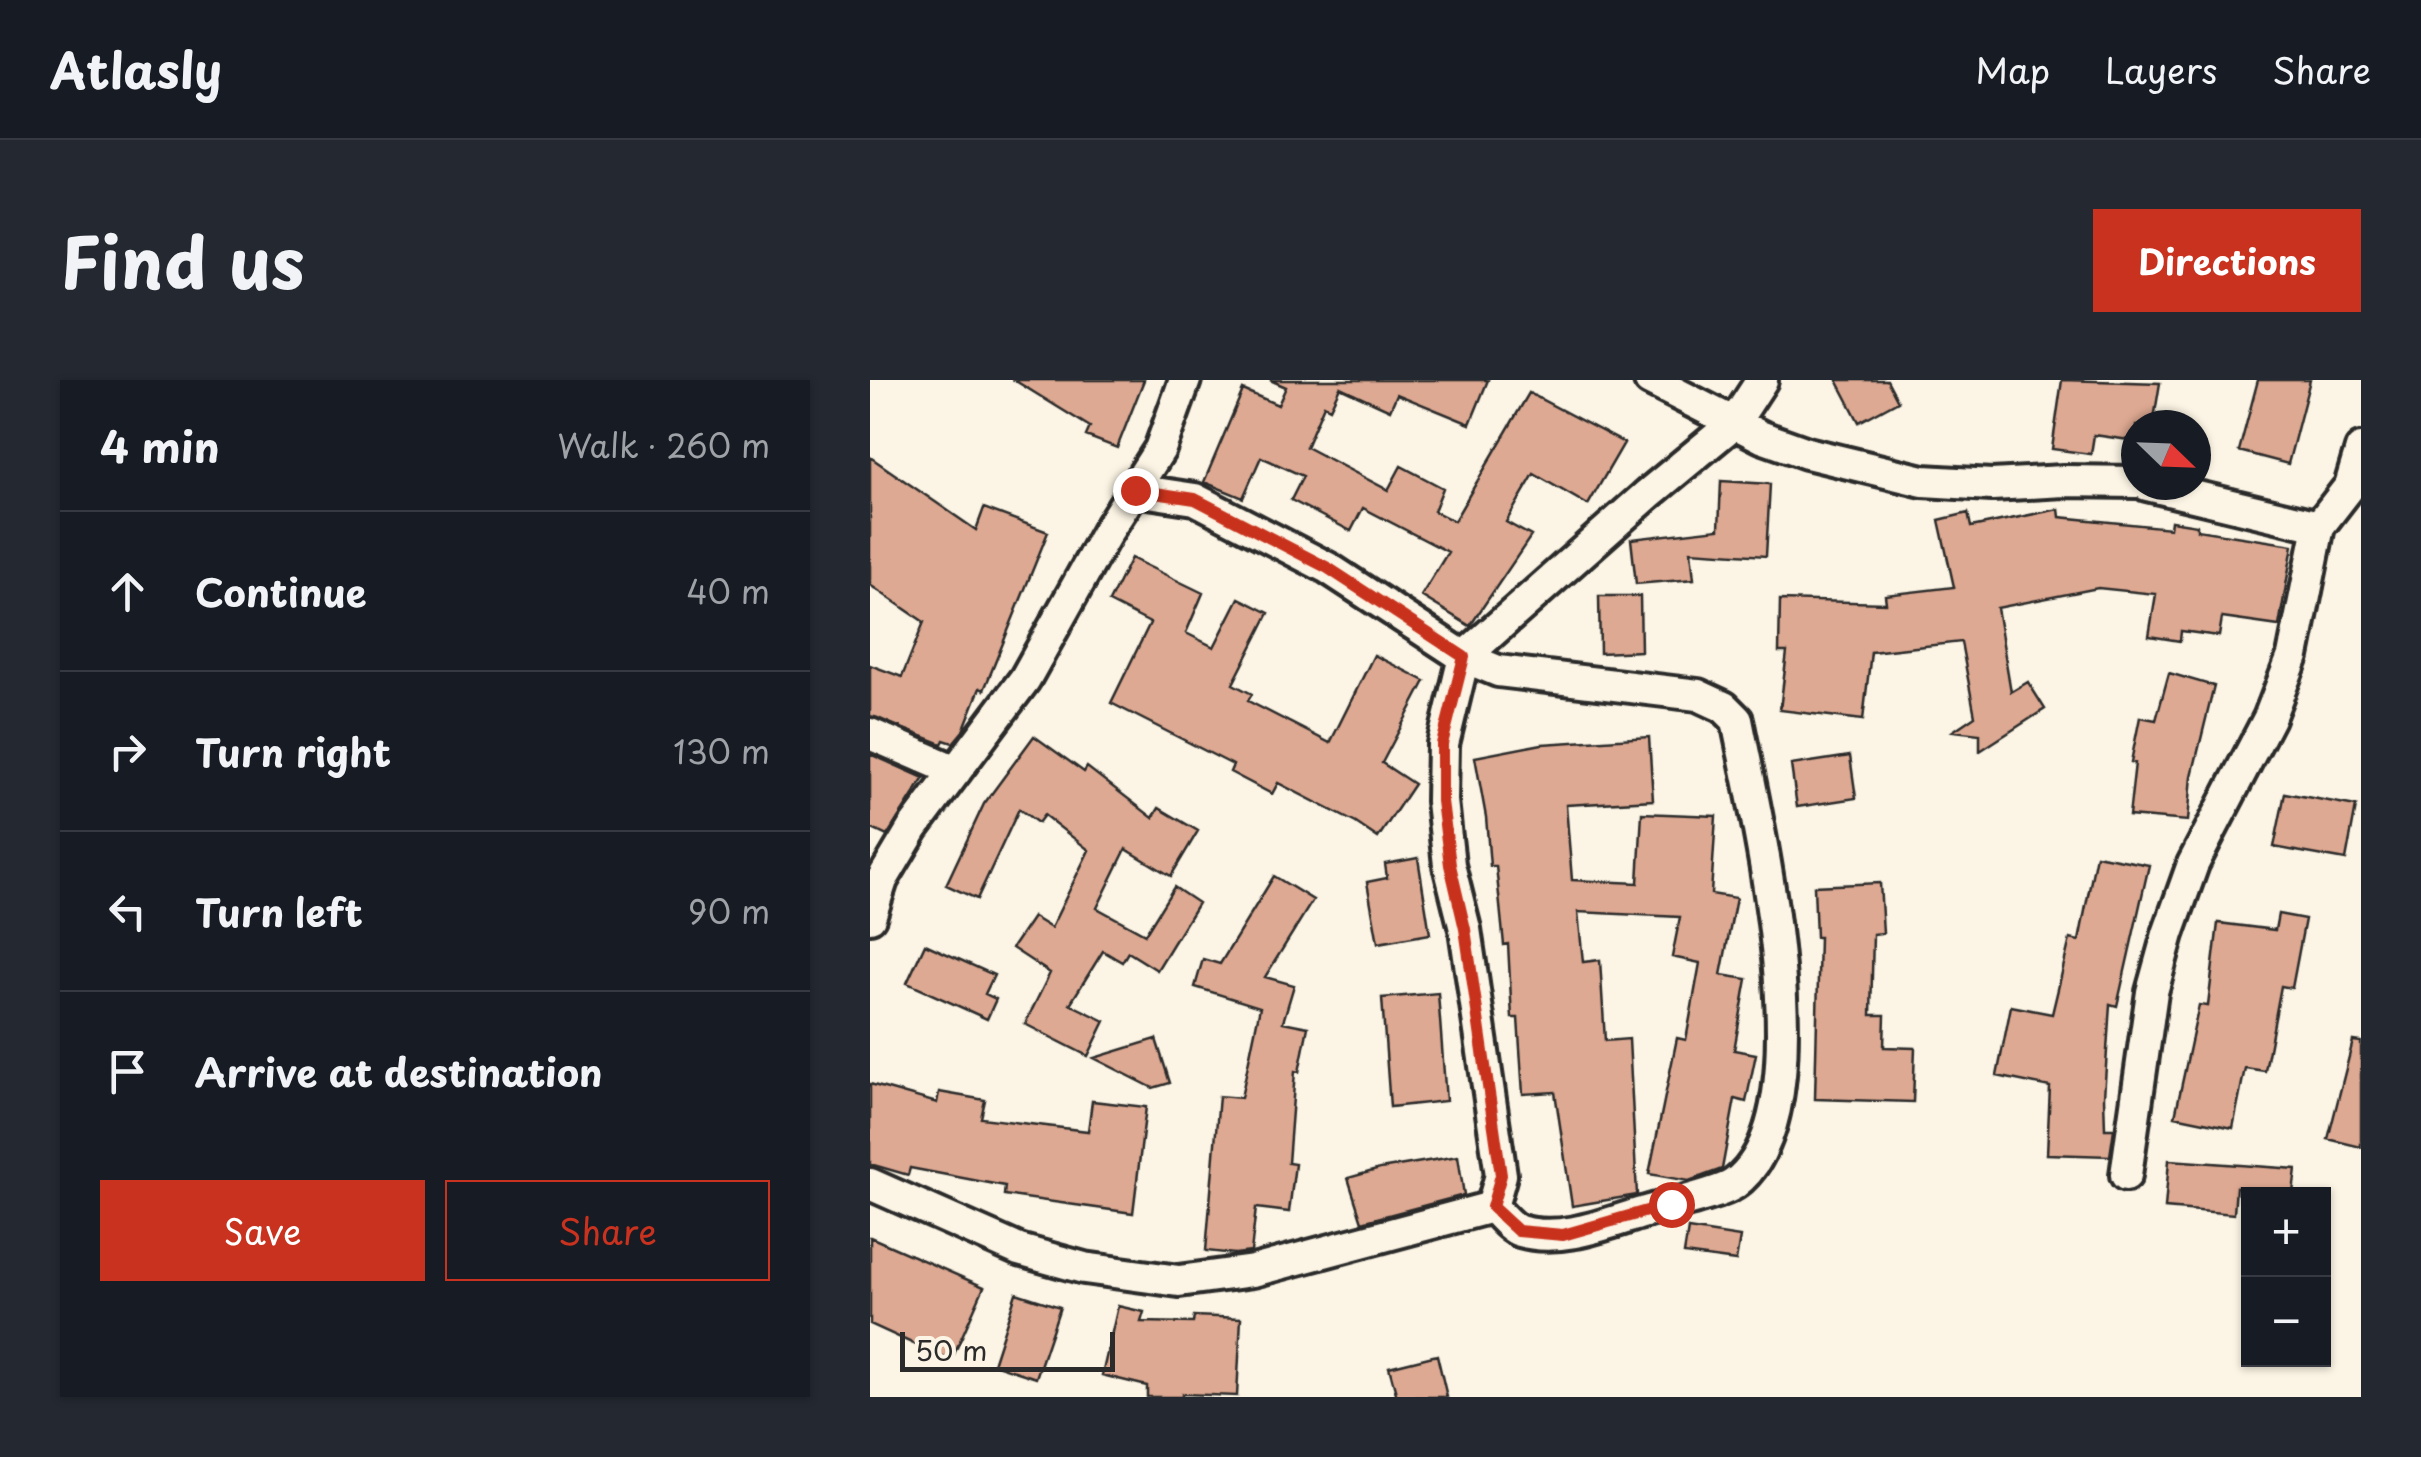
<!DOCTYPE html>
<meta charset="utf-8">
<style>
body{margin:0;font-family:"Playpen Sans",sans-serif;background:#242831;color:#f1f3f6}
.controls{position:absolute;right:30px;bottom:30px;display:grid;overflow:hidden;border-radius:0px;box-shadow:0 2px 8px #0004}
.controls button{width:90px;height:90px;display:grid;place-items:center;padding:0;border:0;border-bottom:2px solid #363941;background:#171b24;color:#f1f3f6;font:50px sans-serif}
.compass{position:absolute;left:1251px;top:30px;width:90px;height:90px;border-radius:50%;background:#171b24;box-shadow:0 2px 8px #0004;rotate:113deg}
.scale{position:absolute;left:30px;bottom:25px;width:215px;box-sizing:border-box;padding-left:10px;border:5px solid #2b2b2b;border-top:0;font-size:28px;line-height:35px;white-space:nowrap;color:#2b2b2b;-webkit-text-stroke:8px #fcf5e5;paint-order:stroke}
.stop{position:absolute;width:30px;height:30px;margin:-22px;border:8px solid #c8321e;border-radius:50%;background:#fff}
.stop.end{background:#c8321e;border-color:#fff;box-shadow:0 2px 10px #0008}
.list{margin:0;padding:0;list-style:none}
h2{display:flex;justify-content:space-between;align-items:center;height:130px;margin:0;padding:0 40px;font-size:42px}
h2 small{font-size:32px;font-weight:400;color:#9ea1a6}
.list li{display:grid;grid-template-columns:65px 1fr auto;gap:30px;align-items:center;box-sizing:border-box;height:160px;padding:0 40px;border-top:2px solid #363941}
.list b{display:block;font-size:38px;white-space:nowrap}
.list em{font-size:32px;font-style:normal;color:#9ea1a6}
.actions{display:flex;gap:20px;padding:30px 40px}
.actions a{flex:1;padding:22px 0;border:2px solid #c8321e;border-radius:0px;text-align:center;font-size:35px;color:#c8321e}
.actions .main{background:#c8321e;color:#fff}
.icon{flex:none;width:55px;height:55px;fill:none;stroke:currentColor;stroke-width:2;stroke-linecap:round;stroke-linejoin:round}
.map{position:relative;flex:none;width:1491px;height:1017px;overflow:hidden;border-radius:0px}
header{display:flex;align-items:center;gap:60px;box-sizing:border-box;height:140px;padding:0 50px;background:#171b24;border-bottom:2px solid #363941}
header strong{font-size:48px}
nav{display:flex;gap:55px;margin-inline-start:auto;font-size:35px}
.intro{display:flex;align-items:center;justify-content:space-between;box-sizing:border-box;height:240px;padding:0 60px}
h1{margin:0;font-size:70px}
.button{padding:25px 45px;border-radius:0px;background:#c8321e;color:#fff;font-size:35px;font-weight:700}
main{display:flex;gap:60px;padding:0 60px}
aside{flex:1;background:#171b24;border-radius:0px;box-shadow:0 2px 8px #0004}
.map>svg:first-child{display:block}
.building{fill:#dea992;stroke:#2b2b2b;stroke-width:2.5}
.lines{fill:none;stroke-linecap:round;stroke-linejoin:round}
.minor-casing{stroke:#2b2b2b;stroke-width:38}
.minor{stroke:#fcf5e5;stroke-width:30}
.route{stroke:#c8321e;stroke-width:12}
</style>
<header>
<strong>Atlasly</strong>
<nav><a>Map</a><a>Layers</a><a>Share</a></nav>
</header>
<div class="intro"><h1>Find us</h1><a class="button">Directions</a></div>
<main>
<aside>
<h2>4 min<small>Walk · 260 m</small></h2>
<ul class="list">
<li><svg class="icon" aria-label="ahead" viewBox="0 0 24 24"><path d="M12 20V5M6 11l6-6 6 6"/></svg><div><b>Continue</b></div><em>40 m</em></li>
<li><svg class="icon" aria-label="right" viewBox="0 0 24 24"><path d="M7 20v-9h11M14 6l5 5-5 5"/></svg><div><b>Turn right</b></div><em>130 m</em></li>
<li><svg class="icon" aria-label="left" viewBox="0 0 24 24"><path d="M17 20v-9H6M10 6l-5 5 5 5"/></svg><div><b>Turn left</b></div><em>90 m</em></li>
<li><svg class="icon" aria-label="arrive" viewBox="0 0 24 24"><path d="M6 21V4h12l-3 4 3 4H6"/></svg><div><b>Arrive at destination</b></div></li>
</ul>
<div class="actions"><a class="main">Save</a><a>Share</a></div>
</aside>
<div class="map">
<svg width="1491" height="1017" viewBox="0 0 1491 1017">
<rect width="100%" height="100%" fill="#fcf5e5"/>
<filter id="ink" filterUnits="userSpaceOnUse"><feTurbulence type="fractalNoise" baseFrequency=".01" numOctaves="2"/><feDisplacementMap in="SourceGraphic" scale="20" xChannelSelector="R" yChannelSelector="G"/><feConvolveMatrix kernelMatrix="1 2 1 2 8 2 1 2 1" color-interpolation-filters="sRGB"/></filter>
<g filter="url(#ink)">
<path class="building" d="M 144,0 L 274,0 L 247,68 L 216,56 L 220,47 Z
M 400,0 L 618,0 L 600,44 L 527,14 L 520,30 L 470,7 L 460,28 L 454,25 L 436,67 L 518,110 L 531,86 L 573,108 L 564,131 L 584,141 L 659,13 L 754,63 L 718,125 L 664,94 L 636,142 L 661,156 L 600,246 L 551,216 L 578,172 L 493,128 L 481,151 L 421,120 L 433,96 L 391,77 L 373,118 L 334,102 L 373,10 L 408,25 L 416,7 Z
M 967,0 L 1017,0 L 1028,21 L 989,42 Z
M 1192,0 L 1290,3 L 1283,45 L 1266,45 L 1266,61 L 1224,55 L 1221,74 L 1182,69 Z
M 1388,0 L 1440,0 L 1418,84 L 1369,71 Z
M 0,77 L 106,150 L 114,128 L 178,152 L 114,310 L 110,308 L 93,351 L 83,363 L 74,360 L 72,364 L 0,336 L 0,285 L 32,297 L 54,242 L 0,205 Z
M 851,101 L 900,104 L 896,176 L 821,171 L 824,199 L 766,204 L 761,159 L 849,149 Z
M 1189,129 L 1190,137 L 1300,148 L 1301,141 L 1327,145 L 1327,150 L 1423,165 L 1409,246 L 1352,238 L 1349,256 L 1311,251 L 1310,261 L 1279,256 L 1286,214 L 1228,208 L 1127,228 L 1141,312 L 1158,302 L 1175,329 L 1110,371 L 1110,354 L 1083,351 L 1105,336 L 1091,262 L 1001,272 L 993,340 L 910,330 L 917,272 L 909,272 L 910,220 L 1016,223 L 1015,215 L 1084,207 L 1069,140 L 1098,133 L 1101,147 Z
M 261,178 L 333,213 L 316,253 L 344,267 L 369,218 L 399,233 L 363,304 L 382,314 L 378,321 L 460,363 L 504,275 L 555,301 L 512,383 L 544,404 L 508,458 L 486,443 L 408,403 L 402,414 L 360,392 L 363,385 L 241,323 L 280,243 L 239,222 Z
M 729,216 L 770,216 L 771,271 L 730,273 Z
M 1299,293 L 1344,306 L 1322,396 L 1318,441 L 1259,436 L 1265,383 L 1261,382 L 1270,337 L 1286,340 Z
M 164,356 L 214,392 L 217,387 L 283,438 L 289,428 L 328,451 L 301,496 L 256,469 L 227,528 L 275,554 L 304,507 L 328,523 L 287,590 L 258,572 L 252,582 L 233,571 L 200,624 L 235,641 L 218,676 L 155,644 L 180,593 L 142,568 L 163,537 L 181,548 L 219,470 L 174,435 L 168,443 L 149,429 L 107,519 L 76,505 L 114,424 Z
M 779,357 L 783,420 L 696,425 L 702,500 L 768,503 L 772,433 L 846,436 L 841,514 L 866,518 L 851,595 L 877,599 L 864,670 L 886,674 L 876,722 L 865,719 L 852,789 L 819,801 L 779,794 L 807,658 L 816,660 L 830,583 L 802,577 L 810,537 L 708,532 L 713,582 L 730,580 L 735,661 L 759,659 L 767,815 L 702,826 L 685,712 L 653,714 L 648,638 L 642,638 L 638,564 L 634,565 L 626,486 L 620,486 L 616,437 L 605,377 L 672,364 Z
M 0,374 L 54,398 L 17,456 L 0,448 Z
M 980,376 L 986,418 L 927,427 L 921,385 Z
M 1415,413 L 1486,426 L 1476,480 L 1404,467 Z
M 1226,475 L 1279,485 L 1247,626 L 1240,624 L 1234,717 L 1235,749 L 1244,749 L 1240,776 L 1177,774 L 1180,707 L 1127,696 L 1141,626 L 1182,634 L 1200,559 L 1209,561 Z
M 548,478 L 560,554 L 508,563 L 497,502 L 517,498 L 515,484 Z
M 404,496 L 443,520 L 395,597 L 424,605 L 413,642 L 438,647 L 429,692 L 425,691 L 418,783 L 425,784 L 419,832 L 386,828 L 381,872 L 365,874 L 336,871 L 349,716 L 371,718 L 390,627 L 325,607 L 333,579 L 350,584 Z
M 1010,503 L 1013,553 L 1003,554 L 1001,635 L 1015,635 L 1014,667 L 1045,668 L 1043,722 L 945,719 L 949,557 L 946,557 L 944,506 Z
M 1408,534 L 1435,539 L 1422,608 L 1411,606 L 1395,691 L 1375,688 L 1363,748 L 1305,736 L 1329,625 L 1338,626 L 1348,543 L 1405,550 Z
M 55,564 L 124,595 L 115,614 L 126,619 L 117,639 L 37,603 Z
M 568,613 L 576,721 L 520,727 L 512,618 Z
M 286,659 L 300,703 L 283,708 L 224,678 Z
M 1483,661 L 1491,662 L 1491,767 L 1458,759 Z
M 0,704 L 67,723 L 69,712 L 115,720 L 111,738 L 218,751 L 222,721 L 276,727 L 263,833 L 134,815 L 135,806 L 40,788 L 38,795 L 0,784 Z
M 588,776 L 594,815 L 492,842 L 478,798 L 510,789 Z
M 1299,780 L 1426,789 L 1423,813 L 1366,807 L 1364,834 L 1295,828 Z
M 818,849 L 870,857 L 866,881 L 814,874 Z
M 0,857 L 114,907 L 81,981 L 0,944 Z
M 146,913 L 190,927 L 166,998 L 123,984 Z
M 248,926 L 274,932 L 271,942 L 323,943 L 324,936 L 371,938 L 367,1016 L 312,1014 L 312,1017 L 277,1017 L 277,1006 L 232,995 Z
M 567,975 L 577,1017 L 527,1017 L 519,987 Z"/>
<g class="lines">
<g class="minor-casing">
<path id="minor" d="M 780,0 L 892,57 L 937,73 L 1053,101 L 1122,105 L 1194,101 L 1266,102
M 1277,105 L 1449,146
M 265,110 L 325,119 L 458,188 L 594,277 L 628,291 L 828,315 L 854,327 L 867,340 C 887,442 959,735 864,804 C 850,814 783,829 762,836 C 728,847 686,862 650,851 C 640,848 630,834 622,827
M 0,354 L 86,391
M 0,537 L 12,500 L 43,448 L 155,299 L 237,152 L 290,69 L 315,0
M 1256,795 L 1282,612 L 1298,554 L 1323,484 L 1399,338 L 1423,276 L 1449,146 L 1480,106 L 1491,69
M 0,804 L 149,870 L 214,888 L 309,901 L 383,891 L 622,827 L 631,795 L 595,549 L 579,485 L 572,421 L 573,364 L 594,277 L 778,114 L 864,43 L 892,0"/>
</g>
<use href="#minor" class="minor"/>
</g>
</g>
<g class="lines" filter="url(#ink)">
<path class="route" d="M 265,110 L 325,119 L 458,188 L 594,277 L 572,364 L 572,421 L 580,485 L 595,549 L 631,795 L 622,827 L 648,851 L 693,855 L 801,824"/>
</g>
</svg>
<div class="controls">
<button>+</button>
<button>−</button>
</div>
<svg class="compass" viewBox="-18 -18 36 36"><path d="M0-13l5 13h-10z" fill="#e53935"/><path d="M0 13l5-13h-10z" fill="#9ea1a6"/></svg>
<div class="scale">50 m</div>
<div class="stop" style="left:801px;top:824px"></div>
<div class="stop end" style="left:265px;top:110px"></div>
</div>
</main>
